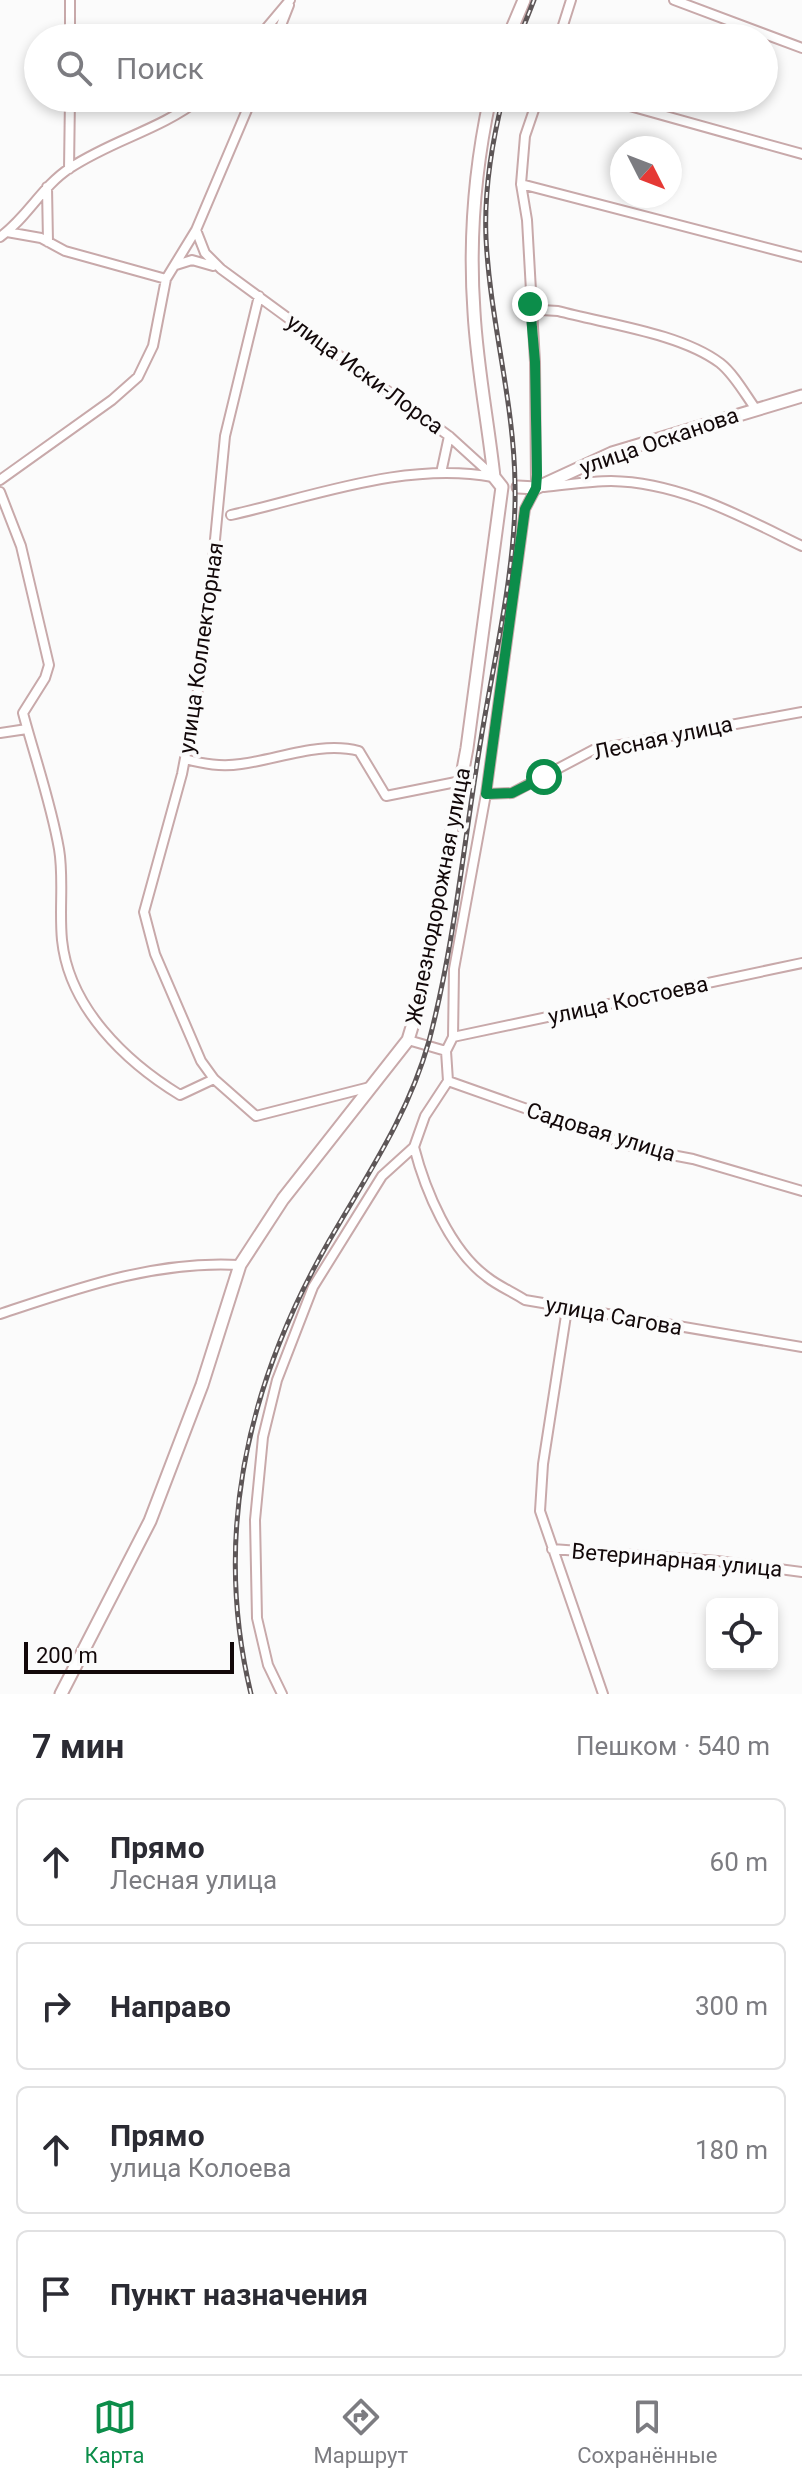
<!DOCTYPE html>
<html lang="ru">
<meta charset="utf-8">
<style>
body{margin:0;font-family:Roboto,sans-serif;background:#f7f7f7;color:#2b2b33}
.controls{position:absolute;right:24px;bottom:24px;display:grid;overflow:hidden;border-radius:12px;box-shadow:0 4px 12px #0003}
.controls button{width:72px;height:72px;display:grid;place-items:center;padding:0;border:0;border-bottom:2px solid #e1e1e2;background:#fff;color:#2b2b33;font:40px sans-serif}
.compass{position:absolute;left:610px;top:136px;width:72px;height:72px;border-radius:50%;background:#fff;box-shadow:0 4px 12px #0003;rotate:132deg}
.scale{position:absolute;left:24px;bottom:20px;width:210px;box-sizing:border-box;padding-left:8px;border:4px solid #120809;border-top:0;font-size:22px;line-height:28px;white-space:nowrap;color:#120809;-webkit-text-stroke:6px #fbfbfb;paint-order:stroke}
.stop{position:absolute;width:24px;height:24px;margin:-18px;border:6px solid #0c8d4a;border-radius:50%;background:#fff}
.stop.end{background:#0c8d4a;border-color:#fff;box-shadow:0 2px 8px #0008}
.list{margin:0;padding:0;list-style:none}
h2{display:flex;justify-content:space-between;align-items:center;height:104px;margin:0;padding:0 32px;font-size:34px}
h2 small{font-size:26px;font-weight:400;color:#7c7c81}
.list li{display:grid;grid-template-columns:52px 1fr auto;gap:24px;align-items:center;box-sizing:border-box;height:128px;margin:0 16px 16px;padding:0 16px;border:2px solid #e1e1e2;border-radius:12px}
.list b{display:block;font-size:30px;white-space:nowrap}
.list p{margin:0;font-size:26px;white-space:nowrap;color:#7c7c81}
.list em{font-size:26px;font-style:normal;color:#7c7c81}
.icon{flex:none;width:44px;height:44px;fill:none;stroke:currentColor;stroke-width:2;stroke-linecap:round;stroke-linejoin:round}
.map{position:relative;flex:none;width:802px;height:1694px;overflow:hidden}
.search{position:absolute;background:#fff;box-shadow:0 4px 12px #0003;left:24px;right:24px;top:24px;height:88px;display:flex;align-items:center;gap:20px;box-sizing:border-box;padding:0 28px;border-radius:44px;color:#7c7c81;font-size:30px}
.sheet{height:680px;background:#fff}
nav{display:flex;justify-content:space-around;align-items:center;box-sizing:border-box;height:112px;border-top:2px solid #e1e1e2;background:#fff;font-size:22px;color:#7c7c81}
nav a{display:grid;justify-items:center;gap:4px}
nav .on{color:#0c8d4a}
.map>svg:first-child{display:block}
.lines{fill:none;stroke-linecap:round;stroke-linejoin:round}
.street-casing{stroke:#c8a9aa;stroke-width:12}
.secondary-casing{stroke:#c8a9aa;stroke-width:15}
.street{stroke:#fff;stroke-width:8}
.secondary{stroke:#fff;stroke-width:11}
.rail-casing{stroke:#5d5657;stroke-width:5}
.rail{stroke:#fbfbfb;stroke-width:2;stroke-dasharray:6;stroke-linecap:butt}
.route{stroke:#0c8d4a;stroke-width:10}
.labels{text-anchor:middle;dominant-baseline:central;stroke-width:8;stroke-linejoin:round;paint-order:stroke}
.street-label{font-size:22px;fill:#120809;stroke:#fbfbfb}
</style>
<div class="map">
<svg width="802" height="1694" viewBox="0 0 802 1694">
<rect width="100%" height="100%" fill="#fbfbfb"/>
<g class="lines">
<g class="street-casing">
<path id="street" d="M 70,0 L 70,38
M 674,0 L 802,48
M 258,38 L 290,0
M 276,38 L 289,5
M 559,38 L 571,0
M 252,98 L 196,230 L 205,253 L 221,269 L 449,436 L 493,476
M 601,98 L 802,154
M 69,169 L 70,98
M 521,184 L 802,257
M 47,187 L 48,242
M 7,232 L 41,238 L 65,251 L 166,279
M 0,237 C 27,218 42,186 70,168 C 114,139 158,131 201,98
M 176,265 L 192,260 L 213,266
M 531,295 L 541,310 L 558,311 C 606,324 680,333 720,363 C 734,374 745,394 755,408
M 259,296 L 225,436 L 203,664 L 182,774 L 144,912 L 155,954 L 201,1061 L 214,1079 L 256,1116 L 370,1087
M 441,473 L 449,436
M 0,480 L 112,400 L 138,377 L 153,346 L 166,279 L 196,230
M 544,487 C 566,485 589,481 611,481 C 680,482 742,517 802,546
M 0,492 L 21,546 L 49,665 L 45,678 L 23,713 C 35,758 51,803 59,849 C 64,878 59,910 62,940 C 69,1008 126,1062 180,1095 L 214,1079
M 231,515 C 315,496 406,461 493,477
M 0,733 L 27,729
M 185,759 C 204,764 221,767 241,764 C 279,759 321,741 359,751 L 386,796 L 461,781
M 486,794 L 512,793 L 593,750 L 802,712
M 453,1037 L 802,963
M 408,1040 L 446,1051
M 448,1081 L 640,1149 L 693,1159 L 802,1191
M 414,1147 C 425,1190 450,1250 487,1277 C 498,1286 513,1292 525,1300 L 802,1347
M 567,1309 L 543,1464 L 540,1511 L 603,1694
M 0,1314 C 78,1288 156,1260 240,1265
M 552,1549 L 717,1561 L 802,1572
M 282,1694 L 268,1665 L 257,1618 L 255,1520 L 263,1437 L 277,1380 L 313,1287 L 382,1176 L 414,1147 L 425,1116 L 448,1081 L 446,1051 L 453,1037 L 454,969 L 486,794 L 525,509 L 536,488 L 535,362 L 527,220 L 521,184 L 525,136 L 538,98"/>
</g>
<g class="secondary-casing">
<path id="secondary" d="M 508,38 L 524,0
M 490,98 C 475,167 469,241 474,312 C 477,367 488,422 494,477 L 502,487
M 518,487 L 536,488 L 612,453 L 802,396
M 61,1694 L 150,1521 L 202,1385 L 240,1265 L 283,1199 L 408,1040 L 421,997 L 467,748 L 502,487"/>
</g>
<use href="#street" class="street"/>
<use href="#secondary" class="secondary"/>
<g class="rail-casing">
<path id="rail" d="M 519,38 L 534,0
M 251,1694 C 212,1533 248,1382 329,1241 C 367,1175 408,1116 429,1041 C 455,943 464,839 481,739 C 494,658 517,566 515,484 C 514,401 490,321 486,238 C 484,192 492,142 503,98"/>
</g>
<use href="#rail" class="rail"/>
</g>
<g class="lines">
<path class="route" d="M 530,304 L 535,362 L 537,475 L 536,488 L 525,509 L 486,794 L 512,793 L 544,777"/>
</g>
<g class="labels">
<g class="street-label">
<text transform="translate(365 374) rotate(36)">улица Иски-Лорса</text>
<text transform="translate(659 441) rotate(-19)">улица Осканова</text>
<text transform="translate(201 648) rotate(-82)">улица Коллекторная</text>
<text transform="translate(663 738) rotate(-12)">Лесная улица</text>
<text transform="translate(438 896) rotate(-79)">Железнодорожная улица</text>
<text transform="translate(628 1000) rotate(-12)">улица Костоева</text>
<text transform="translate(601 1132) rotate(17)">Садовая улица</text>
<text transform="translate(614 1316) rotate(10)">улица Сагова</text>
<text transform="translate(677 1560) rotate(5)">Ветеринарная улица</text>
</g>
</g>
</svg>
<div class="controls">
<button><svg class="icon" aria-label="locate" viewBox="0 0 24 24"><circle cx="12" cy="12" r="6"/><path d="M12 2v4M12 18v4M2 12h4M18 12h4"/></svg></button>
</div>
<svg class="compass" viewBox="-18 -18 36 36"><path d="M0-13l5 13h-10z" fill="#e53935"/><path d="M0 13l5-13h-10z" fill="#7c7c81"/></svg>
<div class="scale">200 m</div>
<div class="stop" style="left:544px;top:777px"></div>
<div class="stop end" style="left:530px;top:304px"></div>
<div class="search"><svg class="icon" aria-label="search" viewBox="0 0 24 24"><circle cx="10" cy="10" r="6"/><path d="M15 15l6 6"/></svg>Поиск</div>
</div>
<section class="sheet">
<h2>7 мин<small>Пешком · 540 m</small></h2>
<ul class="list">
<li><svg class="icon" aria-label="ahead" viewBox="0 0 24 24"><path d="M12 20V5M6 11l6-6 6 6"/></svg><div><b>Прямо</b><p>Лесная улица</p></div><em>60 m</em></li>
<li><svg class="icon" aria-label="right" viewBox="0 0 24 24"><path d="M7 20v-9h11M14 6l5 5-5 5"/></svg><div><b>Направо</b></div><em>300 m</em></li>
<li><svg class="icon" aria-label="ahead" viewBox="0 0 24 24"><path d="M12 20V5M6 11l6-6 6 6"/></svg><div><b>Прямо</b><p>улица Колоева</p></div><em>180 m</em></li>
<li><svg class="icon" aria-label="arrive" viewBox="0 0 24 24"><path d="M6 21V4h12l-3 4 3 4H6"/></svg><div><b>Пункт назначения</b></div></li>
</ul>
</section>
<nav>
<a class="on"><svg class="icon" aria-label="map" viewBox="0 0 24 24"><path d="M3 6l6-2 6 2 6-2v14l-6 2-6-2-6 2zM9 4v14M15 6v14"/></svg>Карта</a>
<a><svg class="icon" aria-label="directions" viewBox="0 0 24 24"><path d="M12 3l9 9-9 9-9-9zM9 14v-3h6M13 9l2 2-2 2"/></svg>Маршрут</a>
<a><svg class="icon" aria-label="saved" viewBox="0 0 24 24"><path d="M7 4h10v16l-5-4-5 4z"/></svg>Сохранённые</a>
</nav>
